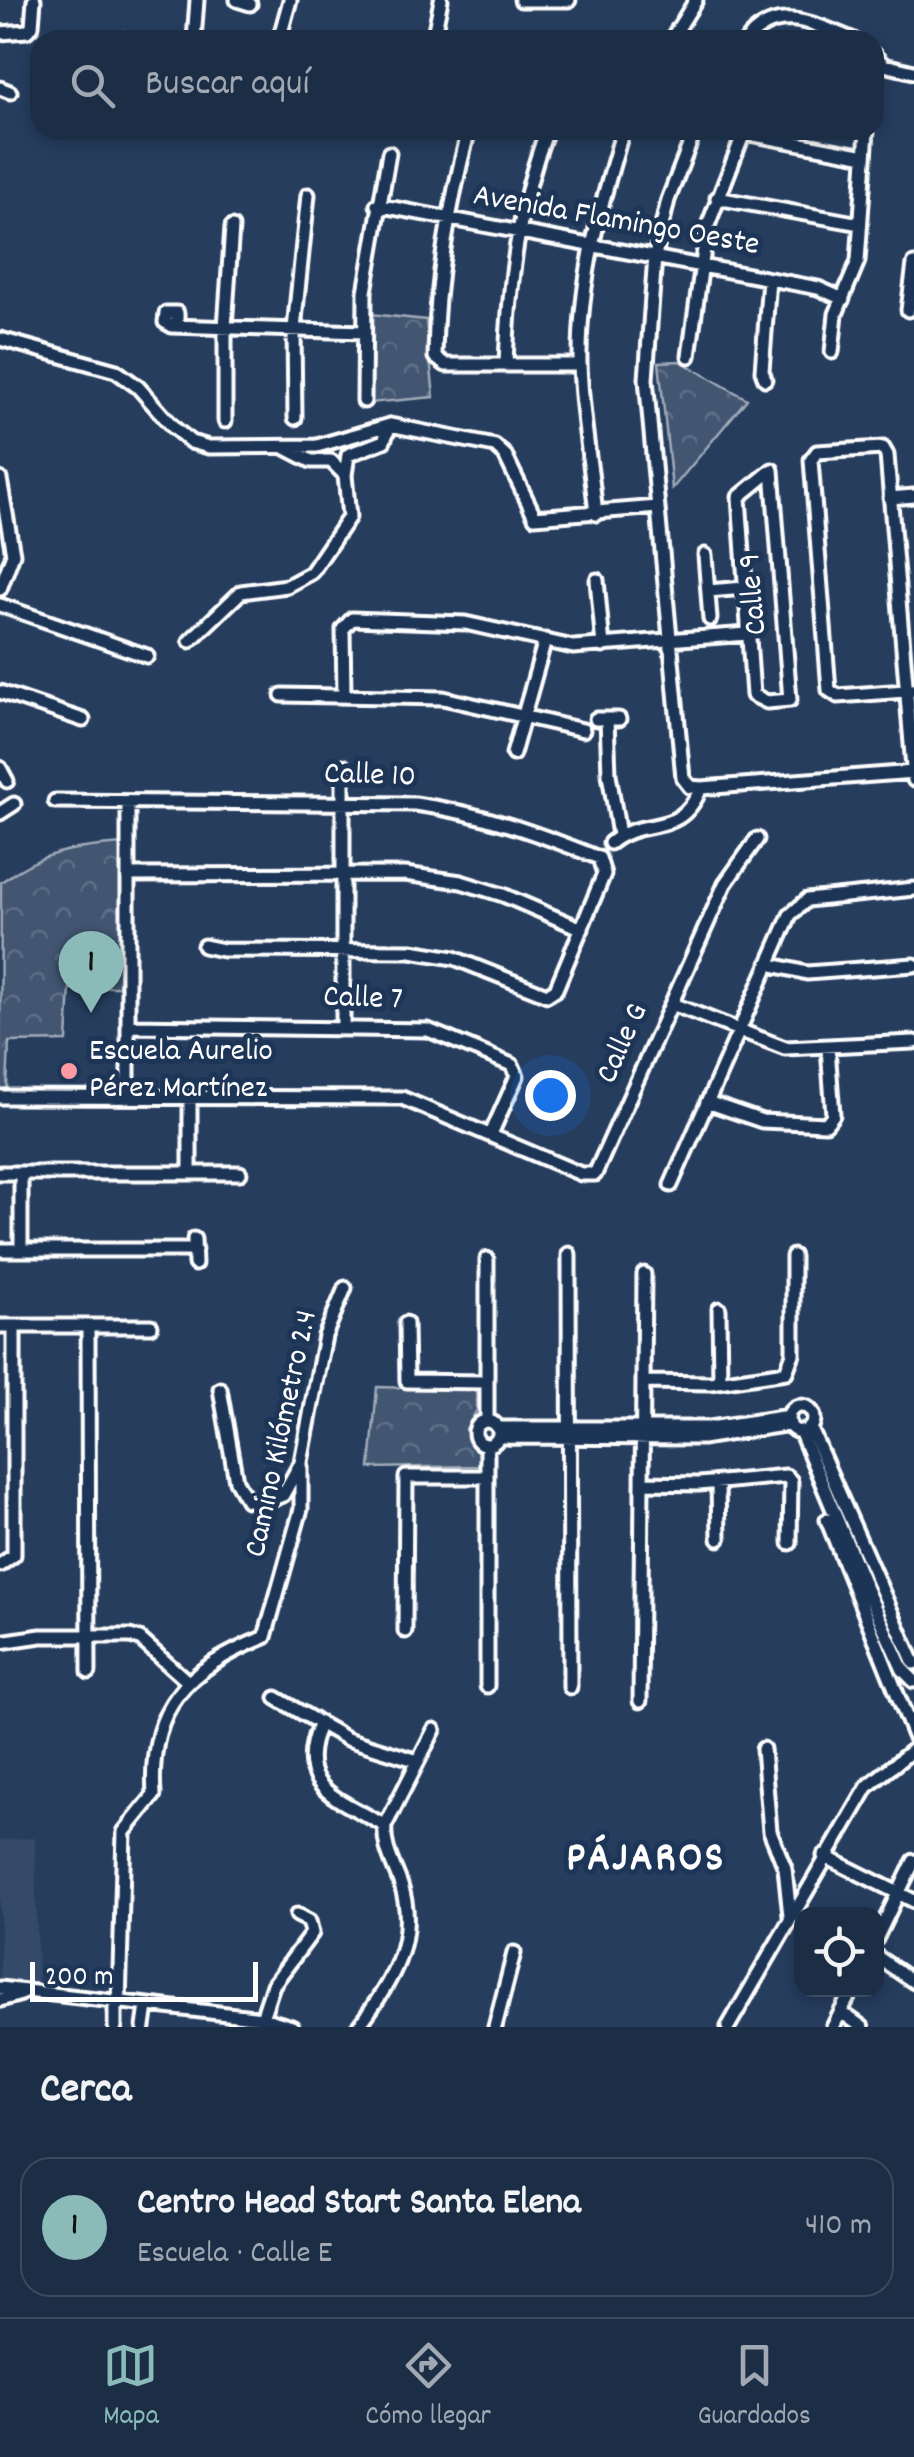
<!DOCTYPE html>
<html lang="es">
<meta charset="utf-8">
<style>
body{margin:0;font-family:Dekko,sans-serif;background:#293a51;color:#f1f3f6}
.controls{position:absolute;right:30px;bottom:30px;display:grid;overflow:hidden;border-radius:20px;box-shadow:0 5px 15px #0003}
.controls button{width:90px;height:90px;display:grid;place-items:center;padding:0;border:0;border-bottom:2px solid #3a4a5f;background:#1c2e46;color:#f1f3f6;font:50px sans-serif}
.scale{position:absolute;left:30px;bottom:25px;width:228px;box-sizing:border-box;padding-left:10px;border:5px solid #fff;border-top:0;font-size:28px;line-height:35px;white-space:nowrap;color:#fff;-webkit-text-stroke:8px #1d3557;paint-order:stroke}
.you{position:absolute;left:550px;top:1095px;width:35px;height:35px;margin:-25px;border:8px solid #fff;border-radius:50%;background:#1a73e8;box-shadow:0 0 0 15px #1a73e833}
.badge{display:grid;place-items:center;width:65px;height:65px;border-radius:50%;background:#8bbbb9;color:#111;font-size:32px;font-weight:700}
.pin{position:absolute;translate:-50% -82px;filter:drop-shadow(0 2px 5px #0008)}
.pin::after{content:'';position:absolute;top:52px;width:35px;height:30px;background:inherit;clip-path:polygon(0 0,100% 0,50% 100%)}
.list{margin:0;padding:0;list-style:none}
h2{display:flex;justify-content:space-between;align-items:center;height:130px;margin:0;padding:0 40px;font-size:42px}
h2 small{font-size:32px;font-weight:400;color:#a0a8b3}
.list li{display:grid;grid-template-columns:65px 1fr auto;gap:30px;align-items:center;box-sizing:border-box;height:140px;margin:0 20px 20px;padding:0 20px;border:2px solid #3a4a5f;border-radius:30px}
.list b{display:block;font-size:38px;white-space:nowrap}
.list p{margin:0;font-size:32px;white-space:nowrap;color:#a0a8b3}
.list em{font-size:32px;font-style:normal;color:#a0a8b3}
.icon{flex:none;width:55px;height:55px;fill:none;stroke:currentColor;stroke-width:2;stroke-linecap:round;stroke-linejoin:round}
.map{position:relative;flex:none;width:914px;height:2027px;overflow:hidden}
.search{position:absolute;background:#1c2e46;box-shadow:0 5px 15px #0003;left:30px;right:30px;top:30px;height:110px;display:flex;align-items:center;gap:25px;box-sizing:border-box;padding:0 35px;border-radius:30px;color:#a0a8b3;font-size:38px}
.sheet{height:290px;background:#1c2e46}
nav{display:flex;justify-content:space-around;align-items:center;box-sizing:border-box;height:140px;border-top:2px solid #3a4a5f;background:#1c2e46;font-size:28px;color:#a0a8b3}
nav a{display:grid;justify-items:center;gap:5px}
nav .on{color:#8bbbb9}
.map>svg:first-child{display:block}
.built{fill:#344a68}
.park{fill:url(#park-crowns);stroke:#a0aab8;stroke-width:2.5}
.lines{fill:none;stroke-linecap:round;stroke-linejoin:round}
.minor-casing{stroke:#fff;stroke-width:19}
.minor{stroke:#1d3557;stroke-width:11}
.poi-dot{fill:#ff9aa2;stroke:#1d3557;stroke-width:4}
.labels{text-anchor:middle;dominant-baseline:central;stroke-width:10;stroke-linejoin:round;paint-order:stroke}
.street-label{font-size:32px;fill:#fff;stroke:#1d3557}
.poi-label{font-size:32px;fill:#fff;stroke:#1d3557;text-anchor:start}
.district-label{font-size:42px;font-weight:bold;letter-spacing:2.5px;fill:#fff;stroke:#1d3557}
</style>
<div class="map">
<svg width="914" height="2027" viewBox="0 0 914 2027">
<defs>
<pattern id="park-crowns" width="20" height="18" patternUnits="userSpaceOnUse" patternTransform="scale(2.5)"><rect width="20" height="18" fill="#425672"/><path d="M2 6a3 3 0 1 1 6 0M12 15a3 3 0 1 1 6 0" fill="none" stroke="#5e6f87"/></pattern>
</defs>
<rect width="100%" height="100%" fill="#263d5e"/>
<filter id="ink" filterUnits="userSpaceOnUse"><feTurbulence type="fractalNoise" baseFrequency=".01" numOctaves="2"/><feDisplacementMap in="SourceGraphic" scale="20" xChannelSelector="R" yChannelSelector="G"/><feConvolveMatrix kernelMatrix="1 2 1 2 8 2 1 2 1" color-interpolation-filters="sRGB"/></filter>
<g filter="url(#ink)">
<path class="built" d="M 35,1838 L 38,1987 L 0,1984 L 0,1840 Z"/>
<path class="park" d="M 370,314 L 426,320 L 434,397 L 369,403 Z
M 680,361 L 747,399 L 672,489 L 659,362 Z
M 122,844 L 119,987 L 70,987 L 67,1041 L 9,1042 L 7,1089 L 0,1089 L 1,882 C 43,851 71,848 122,844 Z
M 377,1387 L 477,1390 L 477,1410 L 466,1429 L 481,1456 L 479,1466 L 370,1468 Z"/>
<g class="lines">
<g class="minor-casing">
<path id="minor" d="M 237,0 L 250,4
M 521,0 L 569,0
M 0,33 L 27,31 L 32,26 L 34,0
M 124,39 L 129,40
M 194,40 L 197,0
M 279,40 L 290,0
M 433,40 L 441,0
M 671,40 L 696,0
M 747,40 C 778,3 817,25 854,40
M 874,55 L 884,65 L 914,72
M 0,88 L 10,92
M 695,130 L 668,200 L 655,256 L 646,379 L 683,778 L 690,787 L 701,788 L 914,772
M 468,133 C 449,208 436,279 435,357 L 446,365 L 580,365
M 744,133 L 865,156
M 717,198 L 860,224
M 377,205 L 818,288 L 843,299
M 908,310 L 914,264
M 177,324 L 177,313 L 166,313 L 165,322 L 172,326 L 364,332
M 0,339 L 116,371 L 138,387 L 174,428 L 191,442 L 209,447 L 317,446 L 390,425 L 495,446 L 505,455 L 535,517 L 658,507
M 832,352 L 836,314 L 858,261 L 867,130
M 689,356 L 707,228 L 745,130
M 506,364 C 509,284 518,205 547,130
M 765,379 L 762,371 L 769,279
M 364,401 L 365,292 L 389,153
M 295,418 L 294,329 L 308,195
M 225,421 L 225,327 L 232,227
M 286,448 L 311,461 L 331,461 L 345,475
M 772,470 L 790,700 L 767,702 L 753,695 L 739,497 Z
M 0,479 L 13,554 L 0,589
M 890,498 L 914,496
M 596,514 C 591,464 581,412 580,362 C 579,281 600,207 623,130
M 705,555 L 710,619
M 597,580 L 603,646
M 708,591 L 745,588
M 0,605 L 147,656
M 190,641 L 241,592 L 287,586 L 311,573 L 349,517 L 345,475 L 348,455 L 384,441 L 390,425
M 914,690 L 905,691 L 838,696 L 829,690 L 811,460 L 817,452 L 883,448 L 887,455 L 914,780
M 0,692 L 83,720
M 282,695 L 443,698 L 583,730
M 344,695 L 343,629 L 352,619 L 465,623 L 573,647 L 748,634
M 596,719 L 619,719
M 607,719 L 609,774 L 619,835
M 513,754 L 545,640
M 343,766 L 343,1025
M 0,768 L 7,781
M 55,801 L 415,804 C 481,813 537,833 599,858 L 604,874 L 556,989 L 547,995 L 454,958 L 411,951 L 223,950 L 204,946
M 128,802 L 128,1097
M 0,813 L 14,804
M 610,843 C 646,814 678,841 701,788
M 128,875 L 405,874 L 461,882 L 503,895 L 582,929
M 768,964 L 807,973 L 914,965
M 672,1004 L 785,1048 L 914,1042
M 128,1026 L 428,1030 L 512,1065 L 517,1076 L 491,1134
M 0,1097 L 402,1098 L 581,1174 L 595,1174 L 725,884 L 757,839
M 190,1097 L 190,1173
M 707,1102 L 762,1121 L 826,1124 L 833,1115 L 828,1048
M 0,1173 L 240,1173
M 21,1173 L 21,1250
M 671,1185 L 790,915 L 807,900 L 914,889
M 194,1239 L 195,1264
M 0,1250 L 195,1250
M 569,1254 L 570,1687
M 719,1309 L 720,1381
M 406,1323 L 407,1381 L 487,1382
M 0,1326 L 151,1326
M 88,1326 L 89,1672
M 644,1382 L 711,1383 L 786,1372 L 793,1354 L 793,1256
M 220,1389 L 236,1481 L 247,1500 L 266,1502 L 283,1495 L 299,1466
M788 1419a13 13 0 1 1 26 0a13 13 0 1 1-26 0Z
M 487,1420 L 487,1259
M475 1433a12 12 0 1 1 24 0a12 12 0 1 1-24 0Z
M 810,1427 L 914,1663
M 499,1428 L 710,1428 L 789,1416
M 800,1431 L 867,1591 L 903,1670 L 914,1681
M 499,1437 L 702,1438 L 790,1424
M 487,1445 L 487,1686
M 718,1482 L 719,1539
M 644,1483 L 699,1484 L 786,1476 L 791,1481 L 790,1543
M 827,1520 L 914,1736
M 0,1565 L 14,1555 L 14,1326
M 405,1631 L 406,1477 L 487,1477
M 0,1642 L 41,1636 L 130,1636 L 140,1639 L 188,1682
M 276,1698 L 347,1739 L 418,1761
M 640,1701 L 644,1274
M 319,1725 C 292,1789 339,1798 385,1826
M 763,1749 L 770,1831 L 785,1868 L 790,1916
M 824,1856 L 914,1901
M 876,1939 L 914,1861
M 876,1956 L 914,1982
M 0,1988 L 262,2018 L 292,2027
M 0,2000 L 21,1994
M 115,2004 L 115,2027
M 119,2004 L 124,1832 L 154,1795 C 148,1707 186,1669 265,1637 L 301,1509 L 301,1462 L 325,1336 L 345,1288
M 841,2012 L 862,2027
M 262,2018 L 273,1985 L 312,1933 L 309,1921 L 297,1915
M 144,2027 L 147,2006
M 358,2027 C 390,1985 419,1940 401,1885 C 394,1865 383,1848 385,1826 L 434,1730
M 495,2027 L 514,1953
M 728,2027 L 868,1786 L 914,1749
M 833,2027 L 852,1990"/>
</g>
<use href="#minor" class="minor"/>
</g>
</g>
<circle class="poi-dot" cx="69" cy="1071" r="10"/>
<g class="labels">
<g class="street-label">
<text transform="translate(616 222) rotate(10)">Avenida Flamingo Oeste</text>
<text transform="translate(755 594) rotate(-95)">Calle 9</text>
<text transform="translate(370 777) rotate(2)">Calle 10</text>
<text transform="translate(363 1000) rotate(2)">Calle 7</text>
<text transform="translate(624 1044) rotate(-66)">Calle G</text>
<text transform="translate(283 1434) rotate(-78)">Camino Kilómetro 2.4</text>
</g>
<g class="poi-label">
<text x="89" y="1053">Escuela Aurelio<tspan x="89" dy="37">Pérez Martínez</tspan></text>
</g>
<g class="district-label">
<text x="646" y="1861">PÁJAROS</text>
</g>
</g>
</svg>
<div class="controls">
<button><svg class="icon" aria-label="locate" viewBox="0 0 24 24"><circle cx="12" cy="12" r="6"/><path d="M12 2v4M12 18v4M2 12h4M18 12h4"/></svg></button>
</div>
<div class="scale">200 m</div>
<div class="you"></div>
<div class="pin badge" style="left:91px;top:1013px">1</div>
<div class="search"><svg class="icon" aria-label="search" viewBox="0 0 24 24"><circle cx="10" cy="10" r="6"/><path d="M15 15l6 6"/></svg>Buscar aquí</div>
</div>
<section class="sheet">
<h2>Cerca<small></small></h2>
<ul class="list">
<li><span class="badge">1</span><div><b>Centro Head Start Santa Elena</b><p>Escuela · Calle E</p></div><em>410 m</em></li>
</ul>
</section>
<nav>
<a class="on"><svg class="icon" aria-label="map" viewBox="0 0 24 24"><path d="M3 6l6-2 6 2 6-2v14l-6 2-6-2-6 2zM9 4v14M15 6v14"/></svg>Mapa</a>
<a><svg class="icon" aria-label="directions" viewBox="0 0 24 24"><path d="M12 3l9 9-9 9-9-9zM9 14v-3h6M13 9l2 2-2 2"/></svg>Cómo llegar</a>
<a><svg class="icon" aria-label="saved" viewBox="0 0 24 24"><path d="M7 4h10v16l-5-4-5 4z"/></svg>Guardados</a>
</nav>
